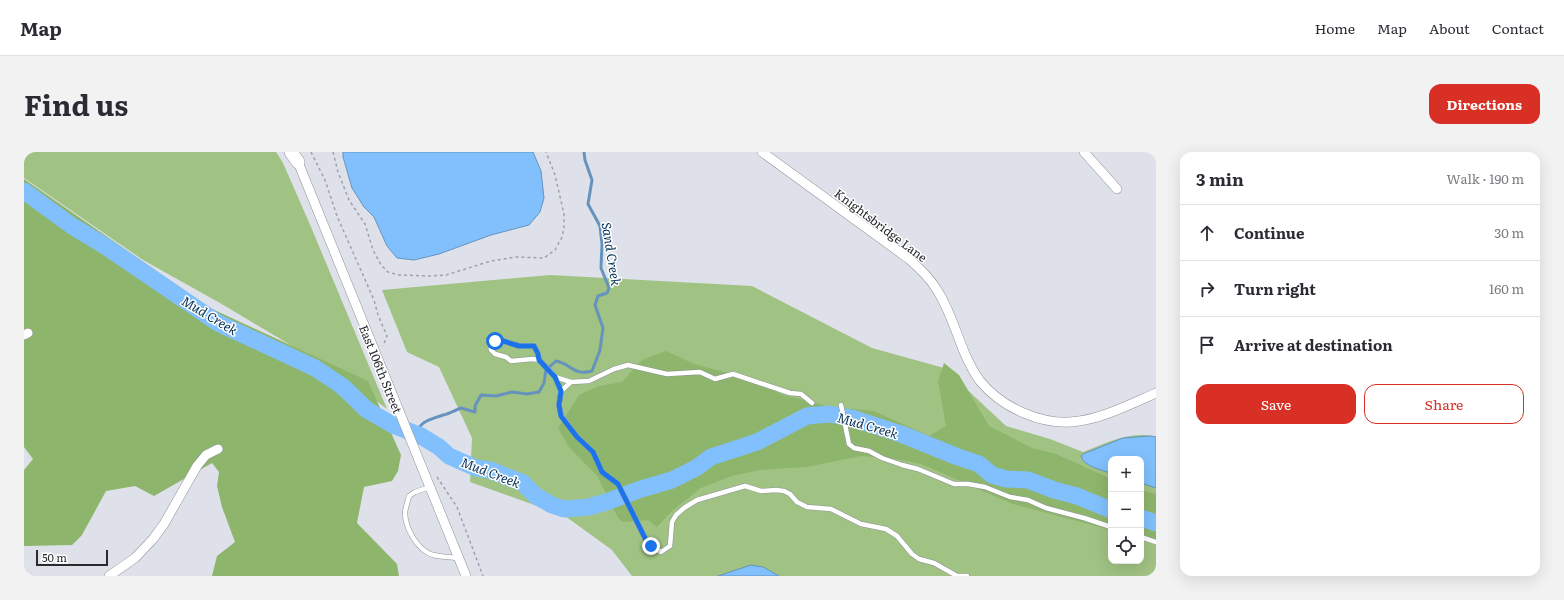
<!DOCTYPE html>
<meta charset="utf-8">
<style>
body{margin:0;font-family:Literata,serif;background:#f2f2f3;color:#2b2b33}
.controls{position:absolute;right:12px;bottom:12px;display:grid;overflow:hidden;border-radius:8px;box-shadow:0 4px 16px #0002}
.controls button{width:36px;height:36px;display:grid;place-items:center;padding:0;border:0;border-bottom:1px solid #e1e1e2;background:#fff;color:#2b2b33;font:20px sans-serif}
.scale{position:absolute;left:12px;bottom:10px;width:72px;box-sizing:border-box;padding-left:4px;border:2px solid #282a2d;border-top:0;font-size:11px;line-height:14px;white-space:nowrap;color:#282a2d;-webkit-text-stroke:3px #fff;paint-order:stroke}
.stop{position:absolute;width:12px;height:12px;margin:-9px;border:3px solid #1a73e8;border-radius:50%;background:#fff}
.stop.end{background:#1a73e8;border-color:#fff;box-shadow:0 1px 4px #0008}
.list{margin:0;padding:0;list-style:none}
h2{display:flex;justify-content:space-between;align-items:center;height:52px;margin:0;padding:0 16px;font-size:17px}
h2 small{font-size:13px;font-weight:400;color:#7c7c81}
.list li{display:grid;grid-template-columns:26px 1fr auto;gap:12px;align-items:center;box-sizing:border-box;height:56px;padding:0 16px;border-top:1px solid #e1e1e2}
.list b{display:block;font-size:15px;white-space:nowrap}
.list em{font-size:13px;font-style:normal;color:#7c7c81}
.actions{display:flex;gap:8px;padding:12px 16px}
.actions a{flex:1;padding:9px 0;border:1px solid #d93025;border-radius:12px;text-align:center;font-size:14px;color:#d93025}
.actions .main{background:#d93025;color:#fff}
.icon{flex:none;width:22px;height:22px;fill:none;stroke:currentColor;stroke-width:2;stroke-linecap:round;stroke-linejoin:round}
.map{position:relative;flex:none;width:1132px;height:424px;overflow:hidden;border-radius:12px}
header{display:flex;align-items:center;gap:24px;box-sizing:border-box;height:56px;padding:0 20px;background:#fff;border-bottom:1px solid #e1e1e2}
header strong{font-size:19px}
nav{display:flex;gap:22px;margin-inline-start:auto;font-size:14px}
.intro{display:flex;align-items:center;justify-content:space-between;box-sizing:border-box;height:96px;padding:0 24px}
h1{margin:0;font-size:28px}
.button{padding:10px 18px;border-radius:12px;background:#d93025;color:#fff;font-size:14px;font-weight:700}
main{display:flex;gap:24px;padding:0 24px}
aside{flex:1;background:#fff;border-radius:12px;box-shadow:0 4px 16px #0002}
.map>svg:first-child{display:block}
.green{fill:#a0c283;fill-rule:evenodd}
.forest{fill:#8eb56c}
.water{fill:#81c0fc;stroke:#6693be}
.lines{fill:none;stroke-linecap:round;stroke-linejoin:round}
.stream{stroke:#6693be;stroke-width:3}
.river{stroke:#81c0fc;stroke-width:17}
.lane-casing{stroke:#8e9299;stroke-width:5.5}
.street-casing{stroke:#8e9299;stroke-width:10}
.secondary-casing{stroke:#8e9299;stroke-width:14}
.path{stroke:#9ea1a7;stroke-width:1.5;stroke-dasharray:3 3;stroke-linecap:butt}
.lane{stroke:#fff;stroke-width:4.5}
.street{stroke:#fff;stroke-width:9}
.secondary{stroke:#fff;stroke-width:13}
.route{stroke:#1a73e8;stroke-width:5}
.labels{text-anchor:middle;dominant-baseline:central;stroke-width:3;stroke-linejoin:round;paint-order:stroke}
.street-label{font-size:12px;fill:#282a2d;stroke:#fff}
.water-label{font-size:13px;font-style:italic;fill:#003055;stroke:#fff}
</style>
<header>
<strong>Map</strong>
<nav><a>Home</a><a>Map</a><a>About</a><a>Contact</a></nav>
</header>
<div class="intro"><h1>Find us</h1><a class="button">Directions</a></div>
<main>
<div class="map">
<svg width="1132" height="424" viewBox="0 0 1132 424">
<rect width="100%" height="100%" fill="#dee1e9"/>
<path class="green" d="M 0,0 L 252,0 L 259,11 L 287,75 L 363,257 L 322,226 L 196,151 L 119,108 L 0,26 Z
M 526,123 L 728,134 L 848,196 L 920,216 L 982,274 L 1026,287 L 1059,300 C 1083,291 1106,278 1132,285 L 1132,424 L 608,424 L 588,398 L 541,364 L 446,330 L 448,286 L 415,215 L 383,200 L 358,138 ZM 1087,307 L 1117,307 L 1117,409 L 1087,409 Z"/>
<path class="forest" d="M 0,27 L 186,156 L 344,229 L 377,303 L 374,319 L 368,329 L 340,335 L 333,371 L 373,412 L 375,424 L 188,424 L 193,404 L 211,390 L 198,355 L 193,334 L 195,320 L 188,311 L 130,344 L 111,334 L 82,339 L 58,383 L 48,393 L 0,394 L 0,318 L 9,307 L 0,295 Z
M 642,199 L 670,212 L 738,230 L 756,242 L 806,255 L 850,259 L 905,284 L 922,274 L 914,229 L 920,211 L 935,223 L 965,274 L 1008,296 L 1032,302 L 1087,327 L 1087,378 L 989,352 L 897,312 L 870,307 L 837,304 L 782,315 L 736,318 L 708,324 L 677,336 L 648,359 L 633,375 L 624,368 L 599,370 L 594,366 L 574,325 L 545,295 L 534,276 L 555,243 L 575,234 L 598,230 L 618,208 Z
M 1117,338 L 1132,342 L 1132,392 L 1117,387 Z"/>
<path class="water" d="M 319,0 L 509,0 L 517,19 L 520,46 L 516,60 L 505,73 L 467,83 L 415,102 L 390,108 L 373,106 L 363,94 L 350,65 L 340,55 L 328,36 L 319,5 Z
M 1126,284 L 1132,285 L 1132,336 L 1117,331 L 1117,307 L 1087,307 L 1087,321 C 1078,318 1060,315 1057,304 L 1059,302 L 1099,286 Z
M 727,413 L 739,415 L 755,424 L 694,424 Z"/>
<g class="lines">
<path class="stream" d="M 391,282 C 398,268 405,268 419,263 C 425,262 431,258 437,256 L 451,260 L 451,254 L 457,243 L 472,244 L 488,240 L 503,242 L 515,240 L 520,231 L 522,218 L 532,209 C 548,212 549,224 568,219 L 576,198 L 579,176 L 571,153 L 574,144 L 583,141 L 585,136 L 577,116 L 578,92 L 576,74 L 564,52 L 568,28 L 561,8 L 560,0"/>
<path class="river" d="M 0,39 L 48,74 L 81,94 L 194,171 L 291,216 L 318,234 L 343,258 L 369,273 L 397,284 L 415,295 L 425,304 L 452,316 L 466,318 L 499,331 L 512,344 L 528,353 L 540,357 L 565,355 L 582,350 L 617,337 L 648,328 L 672,316 L 687,305 L 733,290 L 783,264 L 805,262 L 828,266 L 877,282 L 934,305 L 955,312 L 968,323 L 982,327 L 1004,328 L 1030,338 L 1053,344 L 1087,358
M 1117,366 L 1132,371"/>
<g class="lane-casing">
<path id="lane" d="M 515,208 L 514,202 L 510,194 L 495,194 L 475,188 L 471,189 L 467,193 L 467,198 L 471,202 L 482,205 L 487,209 L 508,207 L 515,208 L 527,220 L 531,225 L 537,239 L 535,253 L 537,263 L 553,285 L 569,300 L 578,320 L 594,332 L 622,388 L 627,394 L 637,400 L 646,394 L 648,370 L 652,363 L 660,356 L 673,348 L 721,334 L 737,339 L 752,338 L 760,339 L 766,342 L 773,350 L 783,355 L 807,357 L 837,372 L 862,377 L 873,384 L 888,402 L 895,407 L 910,411 L 933,424 L 943,424
M 531,225 L 547,230
M 537,239 L 547,230 L 565,229 L 590,217 L 604,213 L 643,222 L 676,220 L 691,227 L 709,222 L 766,241 L 777,242 L 788,251
M 817,253 L 825,292 L 830,296 L 845,299 L 858,306 L 878,313 L 894,317 L 930,332 L 944,332 L 961,335 L 986,345 L 1004,348 L 1022,356 L 1060,366 L 1087,375
M 406,335 L 391,340 L 385,344 C 384,349 382,354 381,360 C 381,376 393,398 409,403 C 417,405 426,405 435,406
M 1117,385 L 1132,390"/>
</g>
<g class="street-casing">
<path id="street" d="M 738,0 L 885,107 C 896,117 906,126 913,138 C 926,158 932,181 941,202 C 945,211 950,221 956,229 C 978,256 1020,275 1055,269 C 1079,266 1109,251 1132,241
M 1060,0 L 1093,37
M 274,10 L 442,424
M 0,183 L 4,181
M 85,424 L 111,406 L 129,387 L 140,372 L 173,314 L 182,303 L 194,297"/>
</g>
<g class="secondary-casing">
<path id="secondary" d="M 267,0 L 274,10"/>
</g>
<path class="path" d="M 287,0 L 301,28 L 313,64 L 350,148 L 354,163 L 363,184 L 359,194
M 309,0 L 314,20 L 325,48 L 341,72 L 349,98 L 357,113 L 364,120 L 375,123 L 406,124 L 422,123 L 467,109 L 492,105 L 520,106 L 531,98 L 538,85 L 540,76 L 540,62 L 531,23 L 522,0
M 413,325 L 433,355 L 459,424"/>
<use href="#lane" class="lane"/>
<use href="#street" class="street"/>
<use href="#secondary" class="secondary"/>
</g>
<g class="lines">
<path class="route" d="M 471,189 L 476,188 L 495,194 L 510,194 L 514,202 L 515,208 L 531,225 L 537,239 L 535,253 L 537,264 L 553,285 L 569,300 L 578,320 L 594,332 L 622,388 L 627,394"/>
</g>
<g class="labels">
<g class="street-label">
<text transform="translate(857 73) rotate(37)">Knightsbridge Lane</text>
<text transform="translate(357 217) rotate(68)">East 106th Street</text>
</g>
<g class="water-label">
<text transform="translate(588 102) rotate(81)">Sand Creek</text>
<text transform="translate(186 163) rotate(31)">Mud Creek</text>
<text transform="translate(844 273) rotate(16)">Mud Creek</text>
<text transform="translate(467 320) rotate(21)">Mud Creek</text>
</g>
</g>
</svg>
<div class="controls">
<button>+</button>
<button>−</button>
<button><svg class="icon" aria-label="locate" viewBox="0 0 24 24"><circle cx="12" cy="12" r="6"/><path d="M12 2v4M12 18v4M2 12h4M18 12h4"/></svg></button>
</div>
<div class="scale">50 m</div>
<div class="stop" style="left:471px;top:189px"></div>
<div class="stop end" style="left:627px;top:394px"></div>
</div>
<aside>
<h2>3 min<small>Walk · 190 m</small></h2>
<ul class="list">
<li><svg class="icon" aria-label="ahead" viewBox="0 0 24 24"><path d="M12 20V5M6 11l6-6 6 6"/></svg><div><b>Continue</b></div><em>30 m</em></li>
<li><svg class="icon" aria-label="right" viewBox="0 0 24 24"><path d="M7 20v-9h11M14 6l5 5-5 5"/></svg><div><b>Turn right</b></div><em>160 m</em></li>
<li><svg class="icon" aria-label="arrive" viewBox="0 0 24 24"><path d="M6 21V4h12l-3 4 3 4H6"/></svg><div><b>Arrive at destination</b></div></li>
</ul>
<div class="actions"><a class="main">Save</a><a>Share</a></div>
</aside>
</main>
